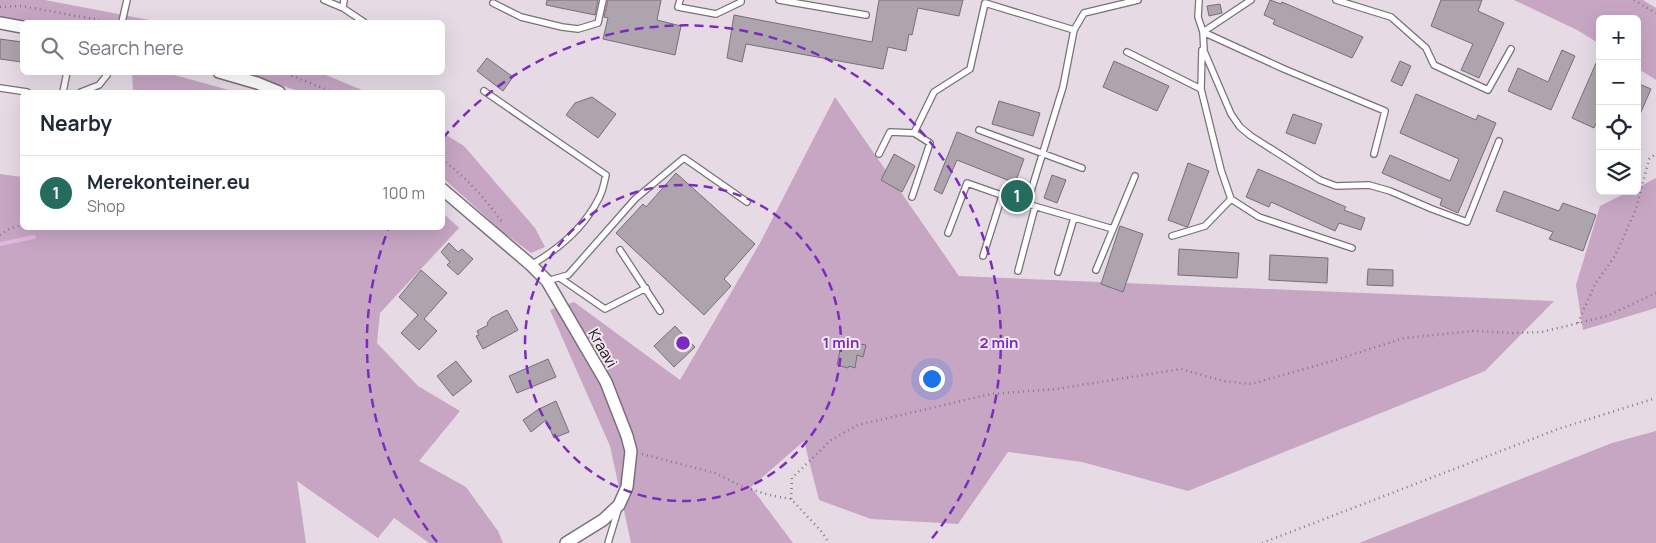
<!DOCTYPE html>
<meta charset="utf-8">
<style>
body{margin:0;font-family:Manrope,sans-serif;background:#f6f6f7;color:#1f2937}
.controls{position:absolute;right:15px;top:15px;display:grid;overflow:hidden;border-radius:8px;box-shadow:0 5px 20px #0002}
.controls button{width:45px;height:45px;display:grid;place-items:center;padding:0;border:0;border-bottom:1px solid #e0e1e3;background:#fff;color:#1f2937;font:25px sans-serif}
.you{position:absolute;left:931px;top:378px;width:18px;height:18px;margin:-12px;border:4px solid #fff;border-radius:50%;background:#1a73e8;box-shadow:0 0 0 8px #1a73e833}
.badge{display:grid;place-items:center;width:32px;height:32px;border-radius:50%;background:#256b5e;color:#fff;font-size:16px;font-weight:700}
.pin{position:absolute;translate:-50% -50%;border:2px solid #fff;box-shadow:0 1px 5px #0006}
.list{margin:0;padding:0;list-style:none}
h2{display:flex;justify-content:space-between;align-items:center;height:65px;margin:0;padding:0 20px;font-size:21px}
h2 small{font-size:16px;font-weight:400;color:#747a83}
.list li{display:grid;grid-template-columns:32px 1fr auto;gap:15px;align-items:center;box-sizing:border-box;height:75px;padding:0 20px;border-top:1px solid #e0e1e3}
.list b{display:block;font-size:19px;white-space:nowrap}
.list p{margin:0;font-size:16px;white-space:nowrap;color:#747a83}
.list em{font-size:16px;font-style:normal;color:#747a83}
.icon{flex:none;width:28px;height:28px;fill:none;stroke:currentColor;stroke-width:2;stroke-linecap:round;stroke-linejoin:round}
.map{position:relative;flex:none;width:1656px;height:543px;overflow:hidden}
.search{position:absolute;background:#fff;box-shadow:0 5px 20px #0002;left:20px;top:20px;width:425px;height:55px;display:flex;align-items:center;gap:12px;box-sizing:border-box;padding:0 18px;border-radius:8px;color:#747a83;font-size:19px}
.panel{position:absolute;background:#fff;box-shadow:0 5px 20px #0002;left:20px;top:90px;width:425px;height:140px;border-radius:8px}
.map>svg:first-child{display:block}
.green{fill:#c7a6c4}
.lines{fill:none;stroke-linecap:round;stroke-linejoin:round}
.stream{stroke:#e4b5e1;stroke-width:4}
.building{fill:#aea4ad;stroke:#786e77}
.service-casing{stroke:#7a7079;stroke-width:8}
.minor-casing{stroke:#7a7079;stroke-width:14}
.path{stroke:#817a80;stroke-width:2.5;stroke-dasharray:1 4;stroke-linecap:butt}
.service{stroke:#fff;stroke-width:5.5}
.minor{stroke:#fff;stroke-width:11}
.ring{fill:none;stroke:#7b2cbf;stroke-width:2.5;stroke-dasharray:9 6}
.labels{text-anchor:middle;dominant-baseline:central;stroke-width:4;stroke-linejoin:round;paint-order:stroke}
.street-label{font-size:15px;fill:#151215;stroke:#f3e8f2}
.centre{fill:#7b2cbf;stroke:#f3e8f2;stroke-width:2.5}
.ring-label{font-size:15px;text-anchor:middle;font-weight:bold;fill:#7b2cbf;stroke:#f3e8f2;stroke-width:4;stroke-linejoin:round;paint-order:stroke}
</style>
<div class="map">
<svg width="1656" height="543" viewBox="0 0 1656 543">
<rect width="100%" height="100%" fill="#e6dbe5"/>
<path class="green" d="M 0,0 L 45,0 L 160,22 L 32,22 L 0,18 Z
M 1514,0 L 1643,0 L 1656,8 L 1656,80 L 1637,68 L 1637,19 L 1600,19 L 1600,44 L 1577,30 Z
M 132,73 L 167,73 L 236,92 L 133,92 Z
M 245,73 L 321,73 L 367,92 L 301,92 Z
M 835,97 L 959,276 L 1554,301 L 1485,371 L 1188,491 L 1082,462 L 1008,452 L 958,524 L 871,519 L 819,500 L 804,441 L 751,487 L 793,543 L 631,543 L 610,446 L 550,310 L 574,302 L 680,380 L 760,243 Z
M 443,133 L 464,146 L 535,228 L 545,247 L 531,253 L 504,233 L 443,178 Z
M 0,174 L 22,177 L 22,228 L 442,228 L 443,213 L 459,228 L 380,313 L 377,343 L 418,386 L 460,411 L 419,461 L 466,487 L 498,531 L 503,543 L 429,543 L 394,518 L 378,538 L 297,481 L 306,543 L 0,543 Z
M 1656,178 L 1656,308 L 1583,330 L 1576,285 L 1600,206 L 1630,191 L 1637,191 L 1637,188 Z
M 1656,431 L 1656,543 L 1359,543 L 1612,443 Z"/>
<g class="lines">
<path class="stream" d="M 0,244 L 34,237"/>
</g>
<path class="building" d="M 547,0 L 598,0 L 595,15 L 546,5 Z
M 608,0 L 661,0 L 657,20 L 681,26 L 675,55 L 603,39 L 608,18 L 604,17 Z
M 879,0 L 963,0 L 959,16 L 918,8 L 912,35 L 909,34 L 906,51 L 888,47 L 883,69 L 746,44 L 742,62 L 727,58 L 734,15 L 872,42 Z
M 1270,0 L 1281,4 L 1282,2 L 1363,37 L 1352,58 L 1273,24 L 1275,20 L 1264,15 Z
M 1441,0 L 1482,0 L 1478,11 L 1504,23 L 1479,78 L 1461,70 L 1473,44 L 1431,26 Z
M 1220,4 L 1222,13 L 1209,16 L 1207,6 Z
M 0,39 L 22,42 L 22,62 L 0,59 Z
M 1562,50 L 1575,56 L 1551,110 L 1508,91 L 1518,68 L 1548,82 Z
M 1600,54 L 1600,116 L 1594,128 L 1572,118 Z
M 487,58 L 513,77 L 503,91 L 477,71 Z
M 1114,61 L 1169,86 L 1157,111 L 1103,87 Z
M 1400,61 L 1411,66 L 1402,86 L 1391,81 Z
M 1637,83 L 1651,89 L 1637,121 Z
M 1416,94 L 1476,120 L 1478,115 L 1496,123 L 1458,213 L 1440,205 L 1442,199 L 1382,173 L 1390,155 L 1450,181 L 1459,159 L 1400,133 Z
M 592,97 L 616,114 L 598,138 L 566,115 L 575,103 Z
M 999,101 L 1040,113 L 1033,136 L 992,124 Z
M 1293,114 L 1322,124 L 1315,144 L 1286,133 Z
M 957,132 L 1024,159 L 1015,183 L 957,160 L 942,194 L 934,190 Z
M 894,154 L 915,166 L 902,192 L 881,180 Z
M 1188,163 L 1209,171 L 1188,226 L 1187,227 L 1168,220 Z
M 1258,169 L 1346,207 L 1344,210 L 1365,218 L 1361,230 L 1339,223 L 1335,231 L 1271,202 L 1269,207 L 1246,197 Z
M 676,173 L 755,244 L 724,279 L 731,286 L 704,315 L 616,233 L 643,204 L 646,207 Z
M 1052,175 L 1066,180 L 1057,203 L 1044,198 Z
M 1504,191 L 1559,211 L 1563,203 L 1596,215 L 1583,251 L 1549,239 L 1553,232 L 1496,211 Z
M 1120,226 L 1143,234 L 1123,292 L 1101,284 Z
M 449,243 L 458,252 L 462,249 L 473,259 L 458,275 L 447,265 L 450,262 L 441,252 Z
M 1179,249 L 1239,253 L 1237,278 L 1178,275 Z
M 1270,255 L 1328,258 L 1327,283 L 1269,280 Z
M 1368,269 L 1393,270 L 1393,286 L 1367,285 Z
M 421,270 L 447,293 L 424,319 L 437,331 L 419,350 L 401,333 L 418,315 L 399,297 Z
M 507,310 L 518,330 L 483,349 L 476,336 L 479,335 L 477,331 L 488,325 L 487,323 L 491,318 Z
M 675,326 L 695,347 L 674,367 L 654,346 Z
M 842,341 L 866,345 L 863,357 L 857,355 L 855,368 L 849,366 L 848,368 L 837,365 Z
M 548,359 L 556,377 L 517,393 L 509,376 Z
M 456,361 L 472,381 L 453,396 L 437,376 Z
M 556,401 L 569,432 L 554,438 L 546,420 L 531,432 L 523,420 L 539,409 Z"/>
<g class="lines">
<g class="service-casing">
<path id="service" d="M 324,0 L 343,8 L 364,22
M 680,0 L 678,7 L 716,14 L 741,2 L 741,0
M 779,0 L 866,15
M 1199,0 L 1198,17 L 1203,32 L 1204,51 L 1231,114 L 1240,127 L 1251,136 L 1320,180 L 1336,186 L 1369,185 L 1390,191 L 1432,209 L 1467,222 L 1499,141
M 1336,0 L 1391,17 L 1426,48 L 1434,65 L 1488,90 L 1511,49
M 493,3 L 521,17 L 562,27 L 578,29 L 598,23 L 603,0
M 343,8 L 344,0
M 122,22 L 127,0
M 1203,32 L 1284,69 L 1385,111 L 1374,154
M 1203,32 L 1251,0
M 1202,50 L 1201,89 L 1221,170 L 1231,199 L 1259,217 L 1352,248
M 1127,52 L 1201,89
M 0,88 L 27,92
M 484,91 L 606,175 C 604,183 603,191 599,198 C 584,228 559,249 531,265
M 63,92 L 67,72
M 81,92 L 99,85 L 107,75
M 979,130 L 1082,168
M 914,133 L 934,92 L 970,69 L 985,3 L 1074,30
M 879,154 L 890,132 L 914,133 L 930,143 L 912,197
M 1027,204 L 1063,87 L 1074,30 L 1084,13 L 1138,0
M 948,233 L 967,183 L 1027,204 L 1113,229
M 1172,236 L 1205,226 L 1231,199
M 620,250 L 660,311
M 983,256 L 1002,196
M 1096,270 L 1135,176
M 1018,271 L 1035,207
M 1058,272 L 1074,218
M 560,278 L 605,309 L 646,288
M 547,281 L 568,275 L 635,199 L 684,158 L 747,202
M 608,543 L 618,510"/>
</g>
<g class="minor-casing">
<path id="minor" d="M 0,23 L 22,27
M 219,72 L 257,83 L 279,92
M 442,189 L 531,265 L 547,281 L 606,382 L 627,436 L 631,451 L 627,487 L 619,505 L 603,520 L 566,543"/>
</g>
<path class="path" d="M 1634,0 L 1656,13
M 0,7 L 22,6 L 110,22
M 282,72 L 333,92
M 442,159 C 466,178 485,198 502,222
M 0,235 L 11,228 L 22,225
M 1578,323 L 1595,284 L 1615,256 L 1636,209 L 1649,159 L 1656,154
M 642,454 L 715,473 L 741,486 L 769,495 L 791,499 L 821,531 L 829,543
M 791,499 L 792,478 L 831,440 L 858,425 L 991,394 L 1056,389 L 1181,369 L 1223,381 L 1251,384 L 1329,362 L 1404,338 L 1474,331 L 1511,333 L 1542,332 L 1607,316 L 1656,293
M 1262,543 L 1558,429 L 1656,398"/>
<use href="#service" class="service"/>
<use href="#minor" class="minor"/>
</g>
<g class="ring">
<circle cx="683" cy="343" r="158"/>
<path d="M437 542A316 316 0 0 1 388 230M443 138A316 316 0 0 1 929 542"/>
</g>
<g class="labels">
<g class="street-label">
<text transform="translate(603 348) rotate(60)">Kraavi</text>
</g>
</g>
<circle cx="683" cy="343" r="8" class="centre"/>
<g class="ring-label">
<text x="841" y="348">1 min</text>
<text x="999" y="348">2 min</text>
</g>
</svg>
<div class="controls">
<button>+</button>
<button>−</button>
<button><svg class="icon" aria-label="locate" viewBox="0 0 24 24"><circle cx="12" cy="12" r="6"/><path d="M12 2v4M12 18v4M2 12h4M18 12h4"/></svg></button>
<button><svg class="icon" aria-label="layers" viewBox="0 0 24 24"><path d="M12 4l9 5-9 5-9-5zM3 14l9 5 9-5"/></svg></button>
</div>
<div class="you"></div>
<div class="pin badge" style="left:1017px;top:196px">1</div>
<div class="search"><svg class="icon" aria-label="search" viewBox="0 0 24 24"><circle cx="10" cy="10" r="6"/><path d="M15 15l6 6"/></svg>Search here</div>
<section class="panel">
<h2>Nearby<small></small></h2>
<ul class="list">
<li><span class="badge">1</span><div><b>Merekonteiner.eu</b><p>Shop</p></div><em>100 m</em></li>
</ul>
</section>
</div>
